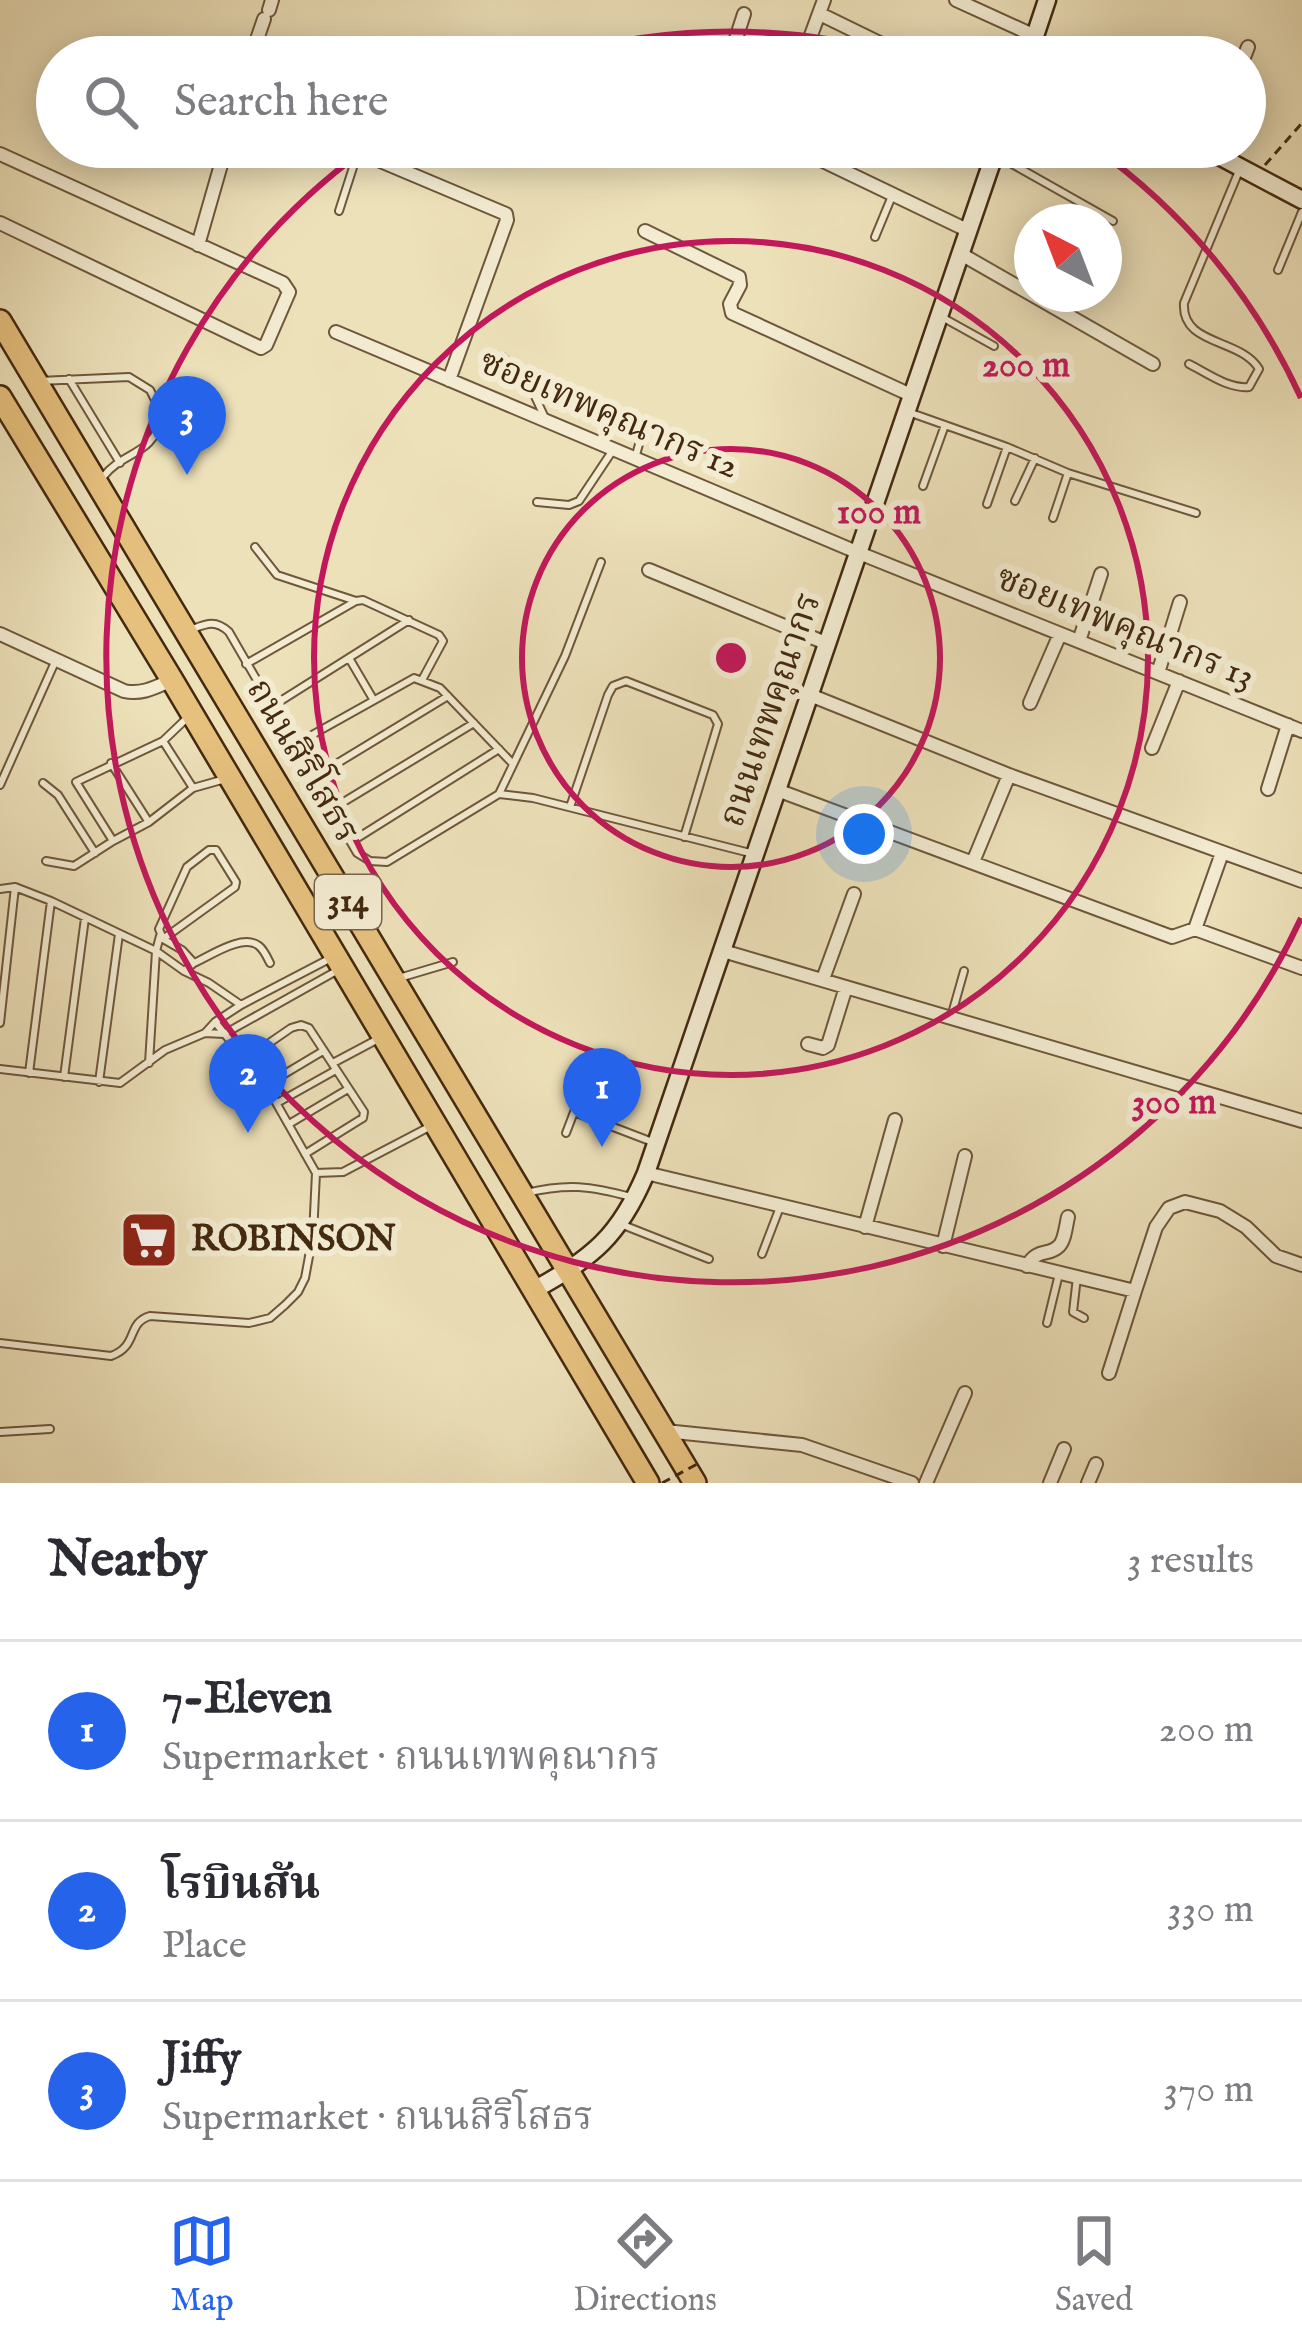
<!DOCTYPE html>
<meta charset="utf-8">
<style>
body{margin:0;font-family:"IM FELL English","Noto Serif Thai",serif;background:#f7f7f7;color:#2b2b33}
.compass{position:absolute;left:1014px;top:204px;width:108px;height:108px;border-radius:50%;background:#fff;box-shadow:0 6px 30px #0003;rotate:318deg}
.you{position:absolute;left:864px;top:834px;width:42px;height:42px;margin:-30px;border:9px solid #fff;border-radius:50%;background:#1a73e8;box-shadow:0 0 0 18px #1a73e833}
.badge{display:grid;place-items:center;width:78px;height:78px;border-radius:50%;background:#2563eb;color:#fff;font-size:39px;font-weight:700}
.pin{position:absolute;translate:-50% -99px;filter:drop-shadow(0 3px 6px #0008)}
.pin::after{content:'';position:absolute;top:63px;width:42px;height:36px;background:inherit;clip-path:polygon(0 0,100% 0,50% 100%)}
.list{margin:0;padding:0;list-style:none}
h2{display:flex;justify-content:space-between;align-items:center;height:156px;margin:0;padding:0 48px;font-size:51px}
h2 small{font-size:39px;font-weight:400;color:#7c7c81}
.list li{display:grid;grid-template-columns:78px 1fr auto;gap:36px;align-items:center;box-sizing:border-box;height:180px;padding:0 48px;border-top:3px solid #e1e1e2}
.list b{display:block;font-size:45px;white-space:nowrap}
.list p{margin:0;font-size:39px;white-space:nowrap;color:#7c7c81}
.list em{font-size:39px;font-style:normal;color:#7c7c81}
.icon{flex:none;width:66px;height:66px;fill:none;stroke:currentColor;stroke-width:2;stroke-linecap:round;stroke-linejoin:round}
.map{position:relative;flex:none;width:1302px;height:1483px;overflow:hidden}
.search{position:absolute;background:#fff;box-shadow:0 6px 30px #0003;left:36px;right:36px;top:36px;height:132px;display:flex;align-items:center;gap:30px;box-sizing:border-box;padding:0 42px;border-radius:66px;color:#7c7c81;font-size:45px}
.sheet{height:696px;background:#fff}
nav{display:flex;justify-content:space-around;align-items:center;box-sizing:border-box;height:168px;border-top:3px solid #e1e1e2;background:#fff;font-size:33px;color:#7c7c81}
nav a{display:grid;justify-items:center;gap:6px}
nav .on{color:#2563eb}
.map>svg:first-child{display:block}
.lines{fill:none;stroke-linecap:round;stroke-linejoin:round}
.lane-casing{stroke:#6e573a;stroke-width:10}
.street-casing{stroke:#6e573a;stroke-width:16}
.secondary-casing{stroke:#43290f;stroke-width:21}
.highway-casing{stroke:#43290f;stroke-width:26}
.path{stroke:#43290f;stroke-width:3;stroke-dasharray:9 6;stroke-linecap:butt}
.lane{stroke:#f3ecd2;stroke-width:6}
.street{stroke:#f3ecd2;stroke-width:12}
.secondary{stroke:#f3ecd2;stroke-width:16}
.highway{stroke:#e6c07d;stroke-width:21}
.path-bridge{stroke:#43290f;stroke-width:3;stroke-dasharray:9 6;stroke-linecap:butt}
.ring{fill:none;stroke:#c2185b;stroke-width:6}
.labels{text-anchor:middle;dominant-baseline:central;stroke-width:12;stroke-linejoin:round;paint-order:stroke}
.shield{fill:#f3ecd2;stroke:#78644a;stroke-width:3}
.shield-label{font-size:33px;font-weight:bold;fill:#43290f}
.street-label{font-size:36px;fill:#43290f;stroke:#f3ecd2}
.poi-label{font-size:36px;font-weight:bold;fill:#43290f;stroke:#f3ecd2;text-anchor:start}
.centre{fill:#c2185b;stroke:#f3ecd2;stroke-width:6}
.ring-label{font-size:36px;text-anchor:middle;font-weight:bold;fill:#c2185b;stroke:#f3ecd2;stroke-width:12;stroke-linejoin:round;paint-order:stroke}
</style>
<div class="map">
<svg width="1302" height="1483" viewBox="0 0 1302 1483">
<rect width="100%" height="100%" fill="#ede1ba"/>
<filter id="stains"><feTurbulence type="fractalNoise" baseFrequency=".00167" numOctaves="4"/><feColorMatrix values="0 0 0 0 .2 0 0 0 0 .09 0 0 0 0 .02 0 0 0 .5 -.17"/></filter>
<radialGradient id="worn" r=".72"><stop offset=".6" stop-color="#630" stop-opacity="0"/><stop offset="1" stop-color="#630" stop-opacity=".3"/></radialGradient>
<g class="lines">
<g class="lane-casing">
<path id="lane" d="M 274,153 L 277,147
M 996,155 L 1113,221
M 339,211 L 357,155
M 875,237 L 892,196
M 1278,270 L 1302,212
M 940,316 L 994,346
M 503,357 L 532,390 L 545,418
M 1189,364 C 1207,373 1228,389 1249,387 L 1259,369 C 1241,338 1181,346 1184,303 L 1239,171
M 69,379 L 120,463
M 39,381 L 129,377 L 150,390 L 163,416 C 151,458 125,449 103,477
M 911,413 L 1007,447 L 1068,473 L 1053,518
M 620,424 L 641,437 L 636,455
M 1068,473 L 1196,513
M 923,486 L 945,425
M 1015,501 L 1035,458
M 537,502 L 569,505 L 579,501 L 613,450
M 987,504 L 1007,447
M 255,547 L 277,575 L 356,601
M 190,630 C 206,624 215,619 229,632 L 357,853 L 370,861 L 387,862 L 499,794 L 533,798 L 754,854
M 349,658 L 373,699
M 246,664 L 356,601 L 363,600 L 439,635 L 443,641 L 422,680
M 271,707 L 409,620
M 186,719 L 163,741 L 76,782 L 113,841 L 149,822 L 193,788 L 225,779
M 163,741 L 193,788
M 294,745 L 414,678 L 440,688 L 513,764
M 111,763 L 148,821
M 313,778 L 448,696
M 43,783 L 58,795 L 95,853
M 0,785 L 55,662
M 499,794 L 565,656 L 601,562
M 570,807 L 608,695 L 613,686 L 626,681 L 713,715 L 718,724 L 684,837
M 332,809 L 474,723
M 351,842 L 499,749
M 46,861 L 74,866 L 113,841
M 0,889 L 15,887 L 51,901 L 156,951 L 184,971 L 209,983 L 241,1005
M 163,939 L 235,887 L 236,882 L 216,850 L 209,850 L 187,867 L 159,929 L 163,939 L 182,950 L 194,963 L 184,971
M 194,963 C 210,956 243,933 259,946 C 264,950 267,957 270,963
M 399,978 L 453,962
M 951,1017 L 964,971
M 215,1022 L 266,1085 L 316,1173 L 343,1172 L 431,1126
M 0,1023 L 15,887
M 205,1033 L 224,1034 L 340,969
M 246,1059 L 291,1028 L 301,1025 L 309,1028 L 364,1112 L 363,1118 L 358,1121 L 305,1154
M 149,1063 L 156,951 L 160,936
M 333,1063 L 380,1038
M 0,1069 L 120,1083 L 165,1050 L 205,1033 L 215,1022 L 241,1005 L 331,958
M 29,1073 L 51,901
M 64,1077 L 85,918
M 99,1082 L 119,934
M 266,1085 L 323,1051
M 277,1103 L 336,1070
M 574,1112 L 655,1143
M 289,1124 L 348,1089
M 566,1133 L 592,1065
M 526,1193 C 568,1183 590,1186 631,1197
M 623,1225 L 709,1259
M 762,1254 L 780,1207
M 1077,1277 L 1073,1312 L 1084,1318
M 1047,1323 L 1059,1274
M 0,1343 L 111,1356 C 139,1346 126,1323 150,1316 L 249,1323 L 270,1318 L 285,1305 L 298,1292 L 305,1278 L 313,1235 L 316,1173
M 0,1432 L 50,1429"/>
</g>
<g class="street-casing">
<path id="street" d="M 956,0 L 1035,36
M 269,10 L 272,0
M 820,14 L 908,57
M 251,57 L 264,19
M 730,57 L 744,14
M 803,57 L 824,0
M 1244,57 L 1248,47
M 347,147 L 506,214 L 507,220 L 449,380
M 794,147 L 969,231
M 0,154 L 283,283 L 289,292 L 266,345 L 261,348 L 0,223
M 645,231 L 739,277 L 740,285 L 730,304 L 732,313 L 913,396
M 198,245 L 226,147
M 961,254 L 1153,364
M 336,332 L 859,553 L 1302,731
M 649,570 L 828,644
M 0,634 L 124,691 C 142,695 156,687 172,680
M 1079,641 L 1101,574
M 1158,673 L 1180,602
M 810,695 L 1009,775 L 1302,881
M 1030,703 L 1060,634
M 1152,748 L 1179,681
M 1268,789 L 1288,725
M 777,790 L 1172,937 L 1195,929 L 1302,968
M 973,862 L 1009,775
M 1195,929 L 1222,853
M 723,951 L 1302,1121
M 823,979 L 854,894
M 808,1044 L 823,1048 L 828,1045 L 846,987
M 646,1173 L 1135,1291 L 1156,1227 L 1169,1208 L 1185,1202 L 1220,1211 L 1246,1227 L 1276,1256 L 1302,1265
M 865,1227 L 895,1120
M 943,1246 L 965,1156
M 1027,1266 C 1038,1247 1048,1257 1059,1246 C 1065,1240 1066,1225 1068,1217
M 1109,1373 L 1135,1291
M 665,1431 L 802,1445 L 912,1483
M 926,1483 L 965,1393
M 1050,1483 L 1064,1449
M 1088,1483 L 1096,1464"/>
</g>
<g class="secondary-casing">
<path id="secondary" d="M 1028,57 L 1047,0
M 1202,147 L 1302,200
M 534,1290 C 593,1257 619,1237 646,1173 L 997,147"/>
</g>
<g class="highway-casing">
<path id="highway" d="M 0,321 L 695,1483
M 0,397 L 172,680 L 648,1483"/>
</g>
<path class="path" d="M 1265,165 L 1302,123"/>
<use href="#lane" class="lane"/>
<use href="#street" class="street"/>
<use href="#secondary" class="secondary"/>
<use href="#highway" class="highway"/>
<path class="path-bridge" d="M 662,1483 L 701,1462"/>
</g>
<g class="ring">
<circle cx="731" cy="658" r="209"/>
<circle cx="731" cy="658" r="417"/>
<path d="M1301 918A626 626 0 1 1 367 148M558 56A626 626 0 0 1 904 56M1095 148A626 626 0 0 1 1301 398"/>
</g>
<defs>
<g id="supermarket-square" transform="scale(3)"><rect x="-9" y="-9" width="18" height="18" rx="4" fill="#8f2418" stroke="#f3ecd2"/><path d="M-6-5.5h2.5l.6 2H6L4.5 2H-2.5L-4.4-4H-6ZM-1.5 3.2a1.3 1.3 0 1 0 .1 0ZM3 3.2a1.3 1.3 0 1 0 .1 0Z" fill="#fff"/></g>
</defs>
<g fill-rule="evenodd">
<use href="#supermarket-square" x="149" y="1240"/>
</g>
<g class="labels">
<rect class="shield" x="315" y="875" width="66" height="54" rx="9"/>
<g class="shield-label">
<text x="348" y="902">314</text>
</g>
<g class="street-label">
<text transform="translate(609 415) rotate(23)">ซอยเทพคุณากร 12</text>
<text transform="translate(1125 628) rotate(22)">ซอยเทพคุณากร 13</text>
<text transform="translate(771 710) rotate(-71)">ถนนเทพคุณากร</text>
<text transform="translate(302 761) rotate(59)">ถนนสิริโสธร</text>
</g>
<g class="poi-label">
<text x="191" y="1240">ROBINSON</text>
</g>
</g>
<circle cx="731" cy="658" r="18" class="centre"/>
<g class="ring-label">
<text x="1026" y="376">200 m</text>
<text x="879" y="523">100 m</text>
<text x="1174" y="1113">300 m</text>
</g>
<rect width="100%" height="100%" filter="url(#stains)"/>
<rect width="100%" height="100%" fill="url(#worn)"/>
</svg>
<svg class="compass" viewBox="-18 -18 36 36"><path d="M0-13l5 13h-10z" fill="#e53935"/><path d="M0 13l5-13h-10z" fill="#7c7c81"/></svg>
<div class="you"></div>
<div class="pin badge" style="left:602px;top:1147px">1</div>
<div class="pin badge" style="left:248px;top:1133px">2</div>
<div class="pin badge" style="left:187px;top:475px">3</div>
<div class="search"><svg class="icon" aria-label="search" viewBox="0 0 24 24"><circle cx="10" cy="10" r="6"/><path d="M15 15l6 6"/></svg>Search here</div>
</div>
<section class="sheet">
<h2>Nearby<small>3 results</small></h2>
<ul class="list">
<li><span class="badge">1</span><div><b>7-Eleven</b><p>Supermarket · ถนนเทพคุณากร</p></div><em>200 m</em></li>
<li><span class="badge">2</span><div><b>โรบินสัน</b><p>Place</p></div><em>330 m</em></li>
<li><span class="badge">3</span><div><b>Jiffy</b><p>Supermarket · ถนนสิริโสธร</p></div><em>370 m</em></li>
</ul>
</section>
<nav>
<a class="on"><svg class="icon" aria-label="map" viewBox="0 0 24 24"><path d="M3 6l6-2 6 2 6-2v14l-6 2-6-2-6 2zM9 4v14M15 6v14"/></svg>Map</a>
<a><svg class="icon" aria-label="directions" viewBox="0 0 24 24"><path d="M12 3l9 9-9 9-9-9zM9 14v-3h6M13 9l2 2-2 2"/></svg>Directions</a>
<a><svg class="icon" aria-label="saved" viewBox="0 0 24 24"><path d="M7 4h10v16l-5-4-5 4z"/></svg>Saved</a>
</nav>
